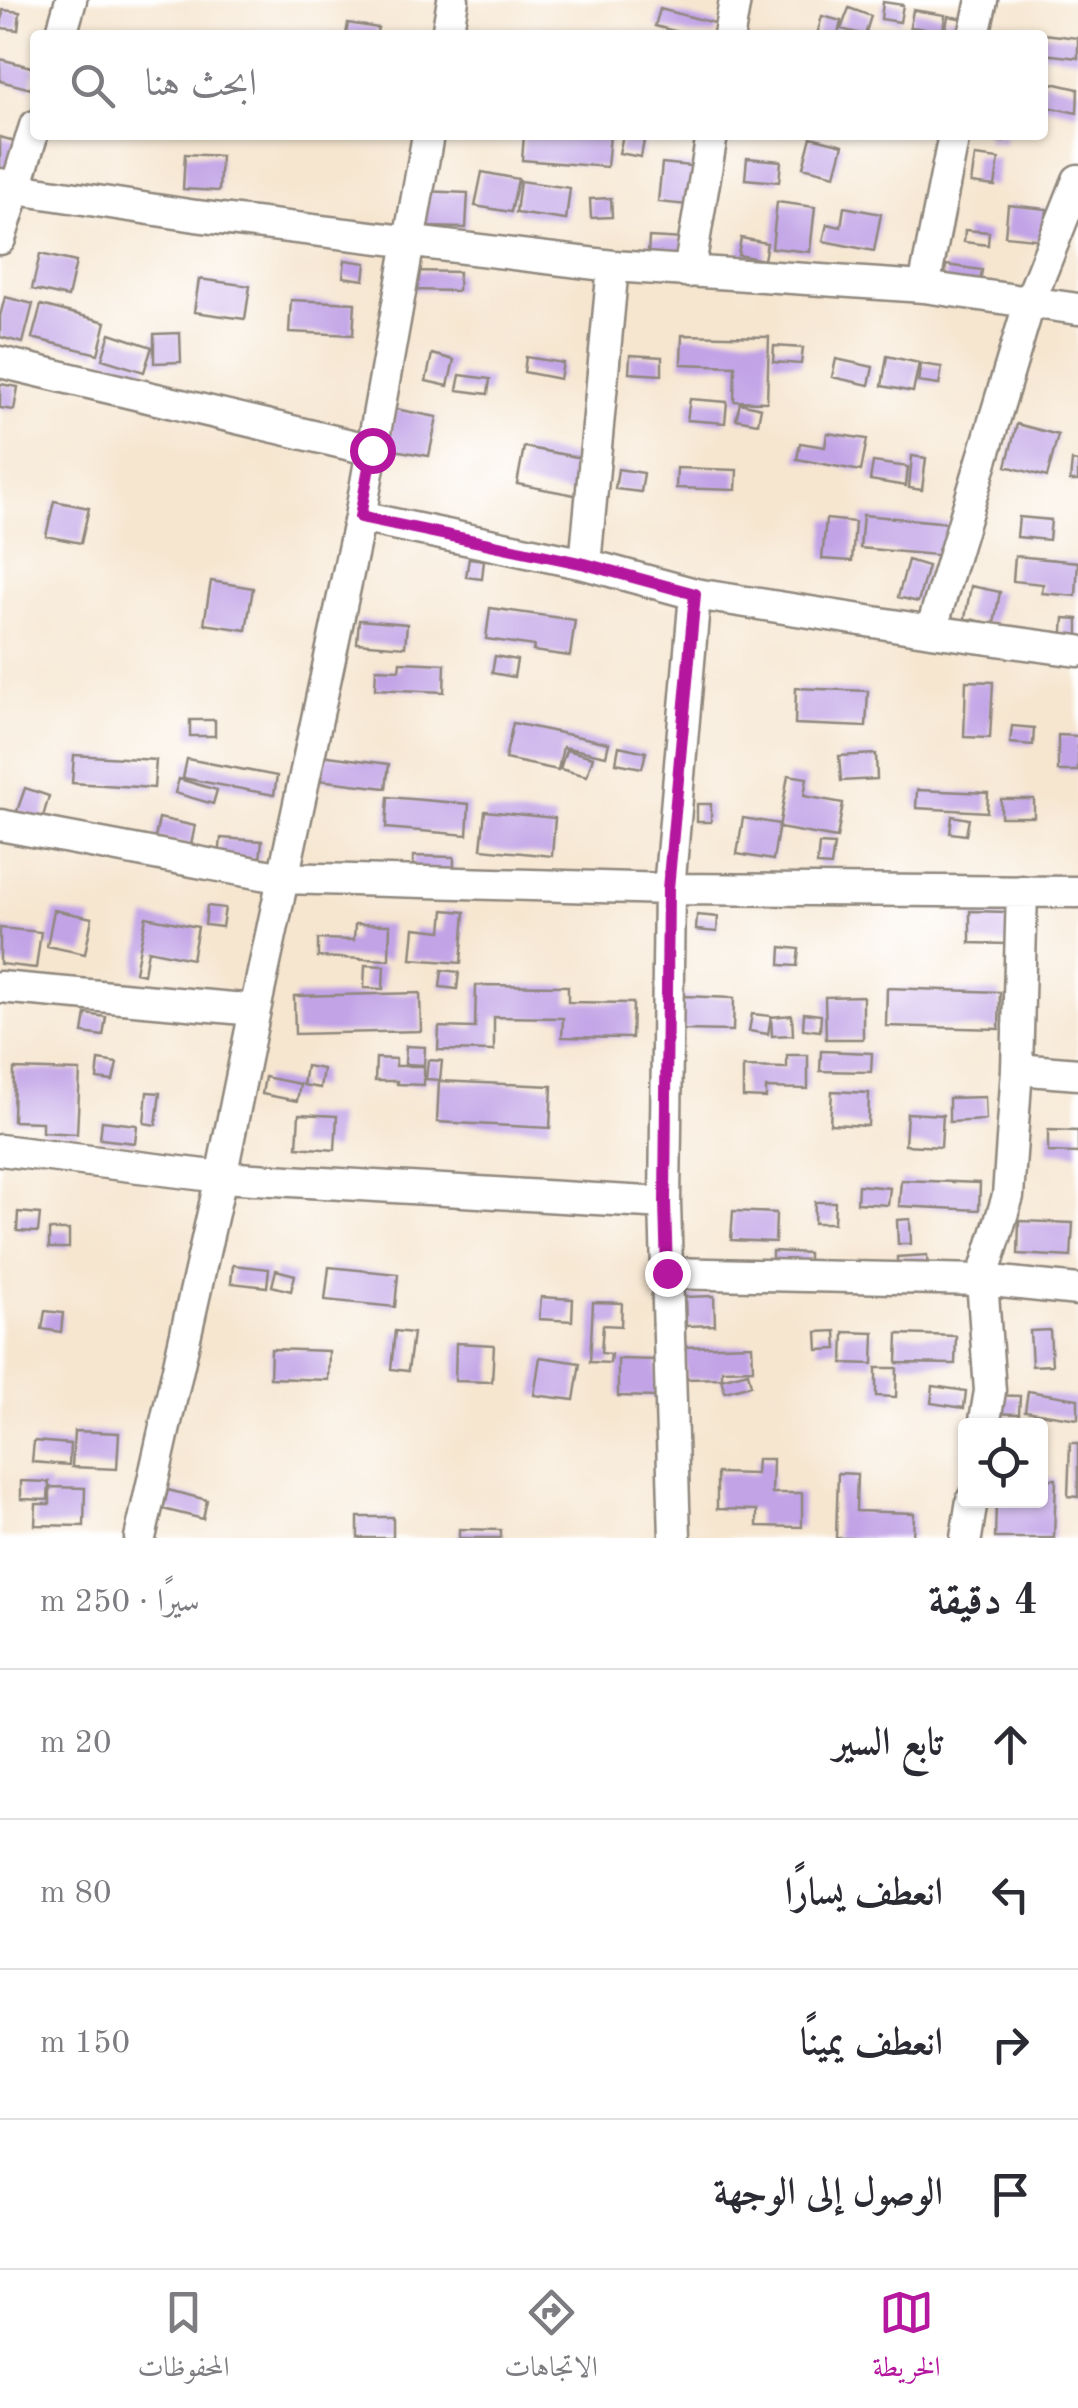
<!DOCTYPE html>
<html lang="ar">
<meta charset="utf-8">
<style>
body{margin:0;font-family:"Old Standard TT",Amiri,serif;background:#f2f2f3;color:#2b2b33;direction:rtl}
.controls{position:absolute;right:30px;bottom:30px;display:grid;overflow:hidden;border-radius:10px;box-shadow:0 2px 8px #0004}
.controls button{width:90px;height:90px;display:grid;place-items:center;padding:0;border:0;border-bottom:2px solid #e1e1e2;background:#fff;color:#2b2b33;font:50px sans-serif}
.stop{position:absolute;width:30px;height:30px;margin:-22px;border:8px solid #b5179e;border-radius:50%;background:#fff}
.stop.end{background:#b5179e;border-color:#fff;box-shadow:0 2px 10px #0008}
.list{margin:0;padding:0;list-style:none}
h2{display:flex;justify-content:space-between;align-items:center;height:130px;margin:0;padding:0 40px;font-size:42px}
h2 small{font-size:32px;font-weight:400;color:#7c7c81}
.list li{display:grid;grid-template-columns:65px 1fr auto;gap:30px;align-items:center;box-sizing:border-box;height:150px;padding:0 40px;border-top:2px solid #e1e1e2}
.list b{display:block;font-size:38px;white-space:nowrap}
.list em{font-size:32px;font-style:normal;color:#7c7c81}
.icon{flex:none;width:55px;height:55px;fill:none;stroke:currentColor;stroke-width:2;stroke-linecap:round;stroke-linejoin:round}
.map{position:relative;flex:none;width:1078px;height:1538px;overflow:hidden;direction:ltr}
.search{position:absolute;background:#fff;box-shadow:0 2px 8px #0004;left:30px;right:30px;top:30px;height:110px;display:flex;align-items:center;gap:25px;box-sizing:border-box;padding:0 35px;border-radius:10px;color:#7c7c81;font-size:38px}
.sheet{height:730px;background:#fff}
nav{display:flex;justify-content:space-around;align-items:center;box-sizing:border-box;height:140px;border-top:2px solid #e1e1e2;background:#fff;font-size:28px;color:#7c7c81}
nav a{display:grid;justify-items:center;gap:5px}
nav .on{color:#b5179e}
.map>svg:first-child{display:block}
.building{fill:#c1a3e6}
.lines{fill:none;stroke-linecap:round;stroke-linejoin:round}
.minor-casing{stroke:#90887e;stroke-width:35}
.minor{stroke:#fff;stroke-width:30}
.route{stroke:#b5179e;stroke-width:12}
</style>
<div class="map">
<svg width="1078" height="1538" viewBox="0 0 1078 1538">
<rect width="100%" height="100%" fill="#fff"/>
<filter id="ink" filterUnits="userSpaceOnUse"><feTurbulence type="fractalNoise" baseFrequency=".01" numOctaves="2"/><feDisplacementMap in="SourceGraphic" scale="20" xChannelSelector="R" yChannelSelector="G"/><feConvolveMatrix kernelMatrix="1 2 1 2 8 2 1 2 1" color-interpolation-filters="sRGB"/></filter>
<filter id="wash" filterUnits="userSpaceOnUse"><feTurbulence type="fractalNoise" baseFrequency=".0048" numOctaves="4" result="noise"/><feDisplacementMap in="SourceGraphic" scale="40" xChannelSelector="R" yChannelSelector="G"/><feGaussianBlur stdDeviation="2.25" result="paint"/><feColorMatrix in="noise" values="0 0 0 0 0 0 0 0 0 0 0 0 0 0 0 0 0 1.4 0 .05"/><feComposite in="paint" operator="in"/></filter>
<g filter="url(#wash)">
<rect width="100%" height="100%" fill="#f6e6d0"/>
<g id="blocks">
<path class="building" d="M 883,2 L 903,5 L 900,22 L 881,19 Z
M 849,8 L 871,16 L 865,35 L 841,29 Z
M 660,9 L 718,24 L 715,35 L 690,35 L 655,26 Z
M 3,10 L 20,12 L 18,30 L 1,28 Z
M 913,10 L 945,15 L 943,31 L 910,27 Z
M 822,16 L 841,21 L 838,35 L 817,35 Z
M 948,16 L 970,20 L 967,35 L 945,34 Z
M 348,23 L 378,28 L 376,35 L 346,35 Z
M 1009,29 L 1035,33 L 1035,35 L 1008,35 Z
M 1043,34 L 1078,38 L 1078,58 L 1043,54 Z
M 0,59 L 35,68 L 31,89 L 0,81 Z
M 1043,81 L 1078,89 L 1077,113 L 1043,106 Z
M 524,135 L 610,135 L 607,167 L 522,160 Z
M 623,135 L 645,135 L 641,157 L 619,153 Z
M 671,135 L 706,135 L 704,143 L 671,137 Z
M 988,135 L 1005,135 L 1004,142 L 987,141 Z
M 0,137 L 18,142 L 7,175 L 0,173 Z
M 811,137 L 843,145 L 835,175 L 803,167 Z
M 185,154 L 221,156 L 219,191 L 183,189 Z
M 975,156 L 999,159 L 995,186 L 971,183 Z
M 747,158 L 781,161 L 779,182 L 745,179 Z
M 662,163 L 700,167 L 697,206 L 658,202 Z
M 482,172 L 518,179 L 511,212 L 475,206 Z
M 520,181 L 570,188 L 566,220 L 516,213 Z
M 423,191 L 468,193 L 466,228 L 422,227 Z
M 611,198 L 612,217 L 591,218 L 590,199 Z
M 777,202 L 815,207 L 810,252 L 772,248 Z
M 1008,205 L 1047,209 L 1044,240 L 1005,236 Z
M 844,207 L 881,214 L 874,251 L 823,241 L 827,224 L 841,227 Z
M 965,230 L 989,232 L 988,245 L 964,242 Z
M 649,237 L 684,239 L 683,258 L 648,256 Z
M 741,238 L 767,243 L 764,260 L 738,255 Z
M 40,254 L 76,262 L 68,297 L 32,289 Z
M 345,260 L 366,263 L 364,280 L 343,277 Z
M 946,265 L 982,270 L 979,287 L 944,282 Z
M 413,271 L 459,272 L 458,291 L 412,290 Z
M 199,279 L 250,286 L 245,319 L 194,312 Z
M 5,297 L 33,304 L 23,343 L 0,337 L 0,316 Z
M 291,300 L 355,303 L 353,335 L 289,332 Z
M 41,305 L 106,322 L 98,354 L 32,338 Z
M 110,333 L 152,347 L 144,372 L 102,359 Z
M 180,333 L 181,362 L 154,363 L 154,334 Z
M 682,335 L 769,337 L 767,402 L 734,401 L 735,366 L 681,364 Z
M 774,346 L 803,348 L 801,364 L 773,362 Z
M 432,354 L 454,360 L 448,386 L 426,381 Z
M 630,355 L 662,357 L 662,375 L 629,373 Z
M 887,356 L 919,363 L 913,392 L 882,386 Z
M 526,357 L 563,363 L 560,379 L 524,372 Z
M 836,359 L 873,367 L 869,385 L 832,377 Z
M 921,364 L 942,367 L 939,385 L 918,382 Z
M 460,375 L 490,379 L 488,394 L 457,390 Z
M 0,384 L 18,387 L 14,410 L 0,408 Z
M 690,399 L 727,402 L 725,423 L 687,420 Z
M 740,403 L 761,408 L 758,423 L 736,419 Z
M 395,409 L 437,417 L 429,456 L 388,449 Z
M 1017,424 L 1058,435 L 1047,477 L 1006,466 Z
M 827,433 L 867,439 L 861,471 L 797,459 L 800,443 L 825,447 Z
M 524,447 L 587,459 L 580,496 L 517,484 Z
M 912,456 L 926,458 L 922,490 L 909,488 Z
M 1072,461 L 1078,462 L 1078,481 L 1070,481 Z
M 873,462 L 908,467 L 906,486 L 870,480 Z
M 677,468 L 737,470 L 736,490 L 676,488 Z
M 618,469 L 644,473 L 641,492 L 615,489 Z
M 54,501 L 89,508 L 81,543 L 46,536 Z
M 863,515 L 950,523 L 946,556 L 860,548 Z
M 1019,517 L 1051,520 L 1049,540 L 1017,537 Z
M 826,519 L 855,522 L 852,561 L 822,559 Z
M 1015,556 L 1078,562 L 1076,596 L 1042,593 L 1043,584 L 1013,581 Z
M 469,558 L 484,560 L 482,579 L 466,577 Z
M 908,560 L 928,566 L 918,602 L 898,597 Z
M 211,581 L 253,588 L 246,630 L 204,624 Z
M 971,586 L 1000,592 L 994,624 L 965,618 Z
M 490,608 L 575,620 L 570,656 L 533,651 L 534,646 L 486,639 Z
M 1064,618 L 1078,619 L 1078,644 L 1062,643 Z
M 359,620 L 407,624 L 405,647 L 357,643 Z
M 495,656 L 517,660 L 514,677 L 492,673 Z
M 400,662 L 445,664 L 444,692 L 375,689 L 376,669 L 399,670 Z
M 966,681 L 993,682 L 990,738 L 964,737 Z
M 796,688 L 868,691 L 866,727 L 795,724 Z
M 190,720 L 215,720 L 215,736 L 190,736 Z
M 513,723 L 609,743 L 606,756 L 563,747 L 558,770 L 505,759 Z
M 1012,726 L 1034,728 L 1033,745 L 1010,743 Z
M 1058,735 L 1078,736 L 1078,771 L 1058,771 Z
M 619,746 L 646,752 L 642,768 L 616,763 Z
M 566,750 L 593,757 L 587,776 L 560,769 Z
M 876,754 L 877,779 L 841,781 L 839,756 Z
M 74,755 L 156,760 L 154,788 L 72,783 Z
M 321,755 L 389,764 L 386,788 L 318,780 Z
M 187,759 L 277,776 L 274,795 L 183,778 Z
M 788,775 L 807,778 L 804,796 L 843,803 L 837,838 L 779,828 Z
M 179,779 L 217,790 L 213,804 L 175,793 Z
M 25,788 L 49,796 L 42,820 L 17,811 Z
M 917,790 L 988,793 L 987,812 L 916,808 Z
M 388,797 L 469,804 L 467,835 L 386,828 Z
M 1001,799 L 1034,799 L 1034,817 L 1001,817 Z
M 697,804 L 711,804 L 711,822 L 697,822 Z
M 485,811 L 555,818 L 552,856 L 481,849 Z
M 952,816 L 969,819 L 966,835 L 950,833 Z
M 159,818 L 195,826 L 191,845 L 155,838 Z
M 743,818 L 779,824 L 773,860 L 737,854 Z
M 221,838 L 262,841 L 260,860 L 219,857 Z
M 819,844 L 834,845 L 831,866 L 817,865 Z
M 413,856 L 454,857 L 454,874 L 413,873 Z
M 207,906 L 225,908 L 222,927 L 205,925 Z
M 54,910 L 92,918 L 85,954 L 47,946 Z
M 444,910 L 465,912 L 461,963 L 411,959 L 414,928 L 442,931 Z
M 970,911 L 1008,912 L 1007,944 L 970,943 Z
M 697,915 L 718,917 L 717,932 L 696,930 Z
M 146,917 L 198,927 L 192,959 L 148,950 L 144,974 L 135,972 Z
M 355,924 L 390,925 L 389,960 L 318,957 L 318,939 L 354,940 Z
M 0,928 L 41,932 L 36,968 L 0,964 Z
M 781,947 L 799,949 L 797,966 L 780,965 Z
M 365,965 L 384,966 L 383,989 L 364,988 Z
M 442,970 L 459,972 L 457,989 L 440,987 Z
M 476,985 L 568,986 L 568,1002 L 633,1003 L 632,1038 L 562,1037 L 563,1018 L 494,1017 L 494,1051 L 438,1050 L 439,1027 L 475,1028 Z
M 887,988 L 1000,992 L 999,1029 L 886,1026 Z
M 420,993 L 421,1031 L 295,1034 L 294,996 Z
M 682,996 L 734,998 L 733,1031 L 681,1030 Z
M 863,996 L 863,1039 L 826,1039 L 825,997 Z
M 804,1013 L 821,1015 L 820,1031 L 803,1029 Z
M 86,1014 L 106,1017 L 103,1036 L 83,1033 Z
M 752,1014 L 771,1016 L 768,1034 L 749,1031 Z
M 792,1015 L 793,1035 L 772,1036 L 771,1017 Z
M 406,1046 L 425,1047 L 424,1065 L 405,1064 Z
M 821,1051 L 872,1053 L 871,1072 L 820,1071 Z
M 787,1055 L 808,1055 L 808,1089 L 766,1088 L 766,1098 L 743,1097 L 743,1067 L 787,1068 Z
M 376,1058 L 396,1059 L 396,1066 L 424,1066 L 424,1085 L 397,1084 L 397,1081 L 375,1081 Z
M 99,1060 L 117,1063 L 113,1081 L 97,1079 Z
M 428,1060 L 442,1061 L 440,1080 L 426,1079 Z
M 306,1066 L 323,1069 L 320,1088 L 303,1085 Z
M 14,1069 L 80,1071 L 77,1134 L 42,1132 L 42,1122 L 13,1121 Z
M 265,1077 L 300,1084 L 297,1101 L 262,1094 Z
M 439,1081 L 552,1086 L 550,1128 L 437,1122 Z
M 832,1091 L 869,1093 L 868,1126 L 830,1124 Z
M 147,1092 L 160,1093 L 156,1125 L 144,1123 Z
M 985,1097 L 986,1120 L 949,1122 L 949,1098 Z
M 907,1113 L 943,1115 L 941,1147 L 905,1145 Z
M 299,1114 L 337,1116 L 335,1150 L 297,1147 Z
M 102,1121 L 137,1125 L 135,1143 L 100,1139 Z
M 1048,1130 L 1078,1131 L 1078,1153 L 1048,1152 Z
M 901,1180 L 980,1183 L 979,1210 L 899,1206 Z
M 858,1185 L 890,1188 L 888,1205 L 857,1203 Z
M 815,1202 L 835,1202 L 834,1223 L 814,1223 Z
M 733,1211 L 776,1213 L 775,1242 L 731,1240 Z
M 18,1212 L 40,1214 L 38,1232 L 17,1231 Z
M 910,1219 L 911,1244 L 898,1244 L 897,1220 Z
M 1019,1221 L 1073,1223 L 1071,1257 L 1018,1254 Z
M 49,1230 L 69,1230 L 69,1248 L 49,1248 Z
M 772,1251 L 808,1253 L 808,1266 L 772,1265 Z
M 927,1255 L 928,1270 L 897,1272 L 897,1257 Z
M 233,1265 L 269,1269 L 267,1287 L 231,1283 Z
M 329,1267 L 398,1274 L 395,1307 L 325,1300 Z
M 276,1270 L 295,1275 L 291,1291 L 272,1286 Z
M 714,1296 L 715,1325 L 686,1326 L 685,1297 Z
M 541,1297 L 573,1299 L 572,1321 L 539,1319 Z
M 593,1302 L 622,1303 L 621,1326 L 603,1325 L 601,1353 L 611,1354 L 610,1363 L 590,1362 Z
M 45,1311 L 63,1313 L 61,1332 L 42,1329 Z
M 1050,1330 L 1052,1365 L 1032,1366 L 1030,1331 Z
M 395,1331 L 413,1333 L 408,1371 L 391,1369 Z
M 836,1331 L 837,1349 L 818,1350 L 817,1332 Z
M 844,1332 L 874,1333 L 873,1364 L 843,1363 Z
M 898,1334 L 956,1336 L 955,1364 L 897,1363 Z
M 456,1343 L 494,1345 L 492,1382 L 455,1381 Z
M 752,1345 L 753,1369 L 722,1370 L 722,1378 L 686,1379 L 684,1347 Z
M 271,1349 L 329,1351 L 328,1380 L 270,1378 Z
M 540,1357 L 580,1363 L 574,1400 L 534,1395 Z
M 618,1359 L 657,1360 L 656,1397 L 618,1396 Z
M 876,1368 L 897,1368 L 896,1397 L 876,1396 Z
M 748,1372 L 751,1385 L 725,1392 L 721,1379 Z
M 933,1386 L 966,1391 L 964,1408 L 931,1403 Z
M 1028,1391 L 1078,1399 L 1078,1419 L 1025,1411 Z
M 990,1395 L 1020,1396 L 1019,1414 L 989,1413 Z
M 74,1431 L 119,1433 L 117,1469 L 72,1467 Z
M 34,1441 L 70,1444 L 69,1465 L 32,1462 Z
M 1070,1443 L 1078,1443 L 1078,1497 L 1068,1496 Z
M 757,1459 L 773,1459 L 772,1493 L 802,1493 L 802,1527 L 757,1526 L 757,1510 L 717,1509 L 717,1473 L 756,1474 Z
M 838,1473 L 857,1474 L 856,1511 L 914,1513 L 913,1538 L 836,1538 Z
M 1040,1479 L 1056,1479 L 1054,1538 L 995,1538 L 996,1502 L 1038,1503 L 1040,1500 Z
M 21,1481 L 49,1482 L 48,1500 L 21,1499 Z
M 50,1487 L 85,1488 L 84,1526 L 35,1525 L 36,1504 L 50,1504 Z
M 168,1490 L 207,1500 L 203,1519 L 163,1509 Z
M 358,1517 L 393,1517 L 393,1538 L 358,1538 Z
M 459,1529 L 501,1530 L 501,1538 L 459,1538 Z"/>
</g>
</g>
<g filter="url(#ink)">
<use href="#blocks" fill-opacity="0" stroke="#90887e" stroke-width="2.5"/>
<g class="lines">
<g class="minor-casing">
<path id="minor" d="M 61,35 L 71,0
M 447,35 L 453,0
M 729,35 L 735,0
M 974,35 L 982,0
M 0,184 L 17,189 L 196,216 L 613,266 L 924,287 L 1078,309
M 0,239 L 35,126
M 689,272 L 712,135
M 924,287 L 954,135
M 0,362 L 372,450
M 360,517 L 585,564 L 695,594 L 931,631 L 1078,651
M 585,564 L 613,266
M 931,631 L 1030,301 L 1078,180
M 0,825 L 283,878 L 669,889 L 1078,892
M 0,987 L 255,1010
M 1017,1069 L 1078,1074
M 0,1150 L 221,1177 L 665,1203
M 667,1273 L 982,1280 L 1078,1290
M 984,1426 L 990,1391 L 982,1280 L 1008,1196 L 1017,1069 L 1022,891
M 140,1538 L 221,1177 L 255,1010 L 360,517 L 428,135
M 675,1538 L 665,1203 L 669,889 L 695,594
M 966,1538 L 972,1500"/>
</g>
<use href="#minor" class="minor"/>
</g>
</g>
<g class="lines" filter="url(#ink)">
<path class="route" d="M 372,450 L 360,517 L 585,564 L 695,594 L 668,889 L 665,1203 L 667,1273"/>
</g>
</svg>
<div class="controls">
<button><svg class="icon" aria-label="locate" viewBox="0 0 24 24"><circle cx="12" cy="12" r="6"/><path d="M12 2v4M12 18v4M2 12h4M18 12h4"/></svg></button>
</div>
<div class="stop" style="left:372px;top:450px"></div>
<div class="stop end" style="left:667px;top:1273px"></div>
<div class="search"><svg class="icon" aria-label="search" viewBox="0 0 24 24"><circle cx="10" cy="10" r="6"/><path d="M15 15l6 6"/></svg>ابحث هنا</div>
</div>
<section class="sheet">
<h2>4 دقيقة<small>سيرًا · 250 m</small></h2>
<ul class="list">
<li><svg class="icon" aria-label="ahead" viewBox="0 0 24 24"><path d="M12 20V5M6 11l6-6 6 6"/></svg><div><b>تابع السير</b></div><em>20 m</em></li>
<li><svg class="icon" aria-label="left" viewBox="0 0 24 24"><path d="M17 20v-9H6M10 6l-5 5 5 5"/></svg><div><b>انعطف يسارًا</b></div><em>80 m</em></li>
<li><svg class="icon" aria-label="right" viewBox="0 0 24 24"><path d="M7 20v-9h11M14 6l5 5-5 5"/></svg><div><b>انعطف يمينًا</b></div><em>150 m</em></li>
<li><svg class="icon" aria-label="arrive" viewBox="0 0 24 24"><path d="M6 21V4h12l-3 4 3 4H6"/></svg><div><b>الوصول إلى الوجهة</b></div></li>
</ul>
</section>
<nav>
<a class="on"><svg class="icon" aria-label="map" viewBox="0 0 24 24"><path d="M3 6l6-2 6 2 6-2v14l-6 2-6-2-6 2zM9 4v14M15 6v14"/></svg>الخريطة</a>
<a><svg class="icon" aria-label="directions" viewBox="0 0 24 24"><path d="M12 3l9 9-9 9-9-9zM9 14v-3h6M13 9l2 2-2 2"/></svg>الاتجاهات</a>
<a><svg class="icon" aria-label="saved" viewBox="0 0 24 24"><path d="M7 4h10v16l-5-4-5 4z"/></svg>المحفوظات</a>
</nav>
